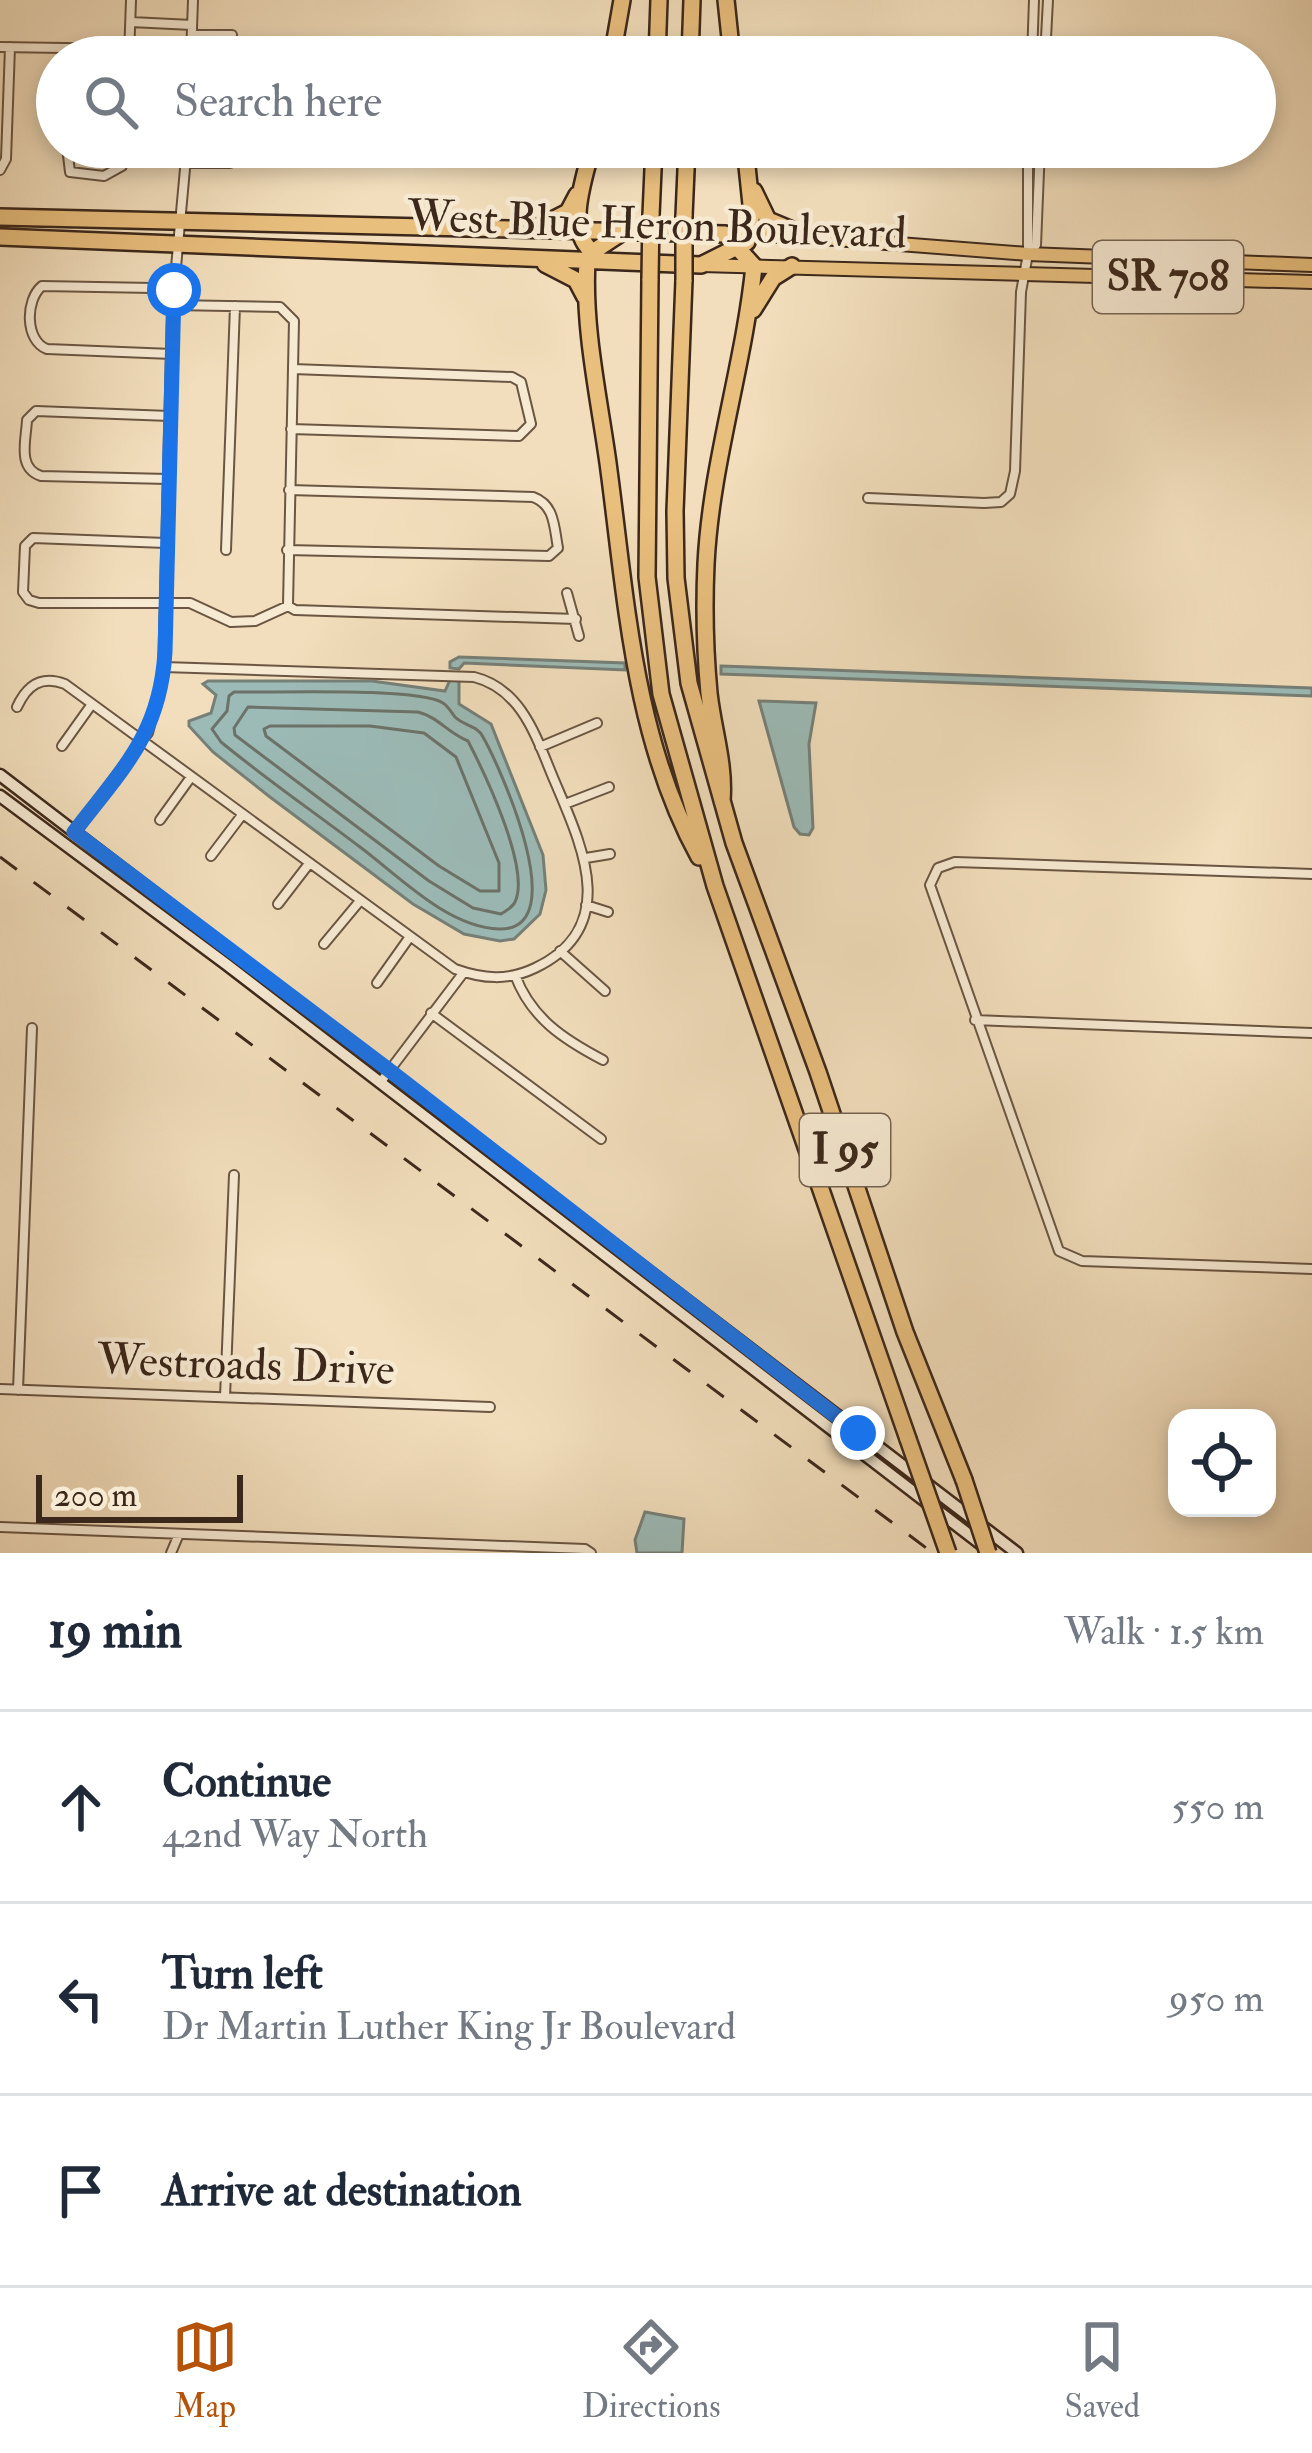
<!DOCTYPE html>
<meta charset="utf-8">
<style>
body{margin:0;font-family:"IM FELL Double Pica",serif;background:#f2f2f3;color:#1f2937}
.controls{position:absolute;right:36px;bottom:36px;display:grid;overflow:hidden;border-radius:24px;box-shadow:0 6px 18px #0003}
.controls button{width:108px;height:108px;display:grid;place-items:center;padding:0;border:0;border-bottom:3px solid #e0e1e3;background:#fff;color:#1f2937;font:60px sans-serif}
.scale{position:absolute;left:36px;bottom:30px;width:207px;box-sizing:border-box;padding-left:12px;border:6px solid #3c281b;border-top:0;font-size:33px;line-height:42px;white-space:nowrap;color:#3c281b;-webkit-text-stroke:9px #f7ead3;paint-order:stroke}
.stop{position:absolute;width:36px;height:36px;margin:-27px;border:9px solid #1a73e8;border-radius:50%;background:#fff}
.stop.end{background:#1a73e8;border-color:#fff;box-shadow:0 3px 12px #0008}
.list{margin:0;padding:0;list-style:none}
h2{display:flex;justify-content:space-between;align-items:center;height:156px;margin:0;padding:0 48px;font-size:51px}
h2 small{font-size:39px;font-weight:400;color:#747a83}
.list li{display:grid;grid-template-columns:78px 1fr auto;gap:36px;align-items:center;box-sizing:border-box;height:192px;padding:0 48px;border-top:3px solid #e0e1e3}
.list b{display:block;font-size:45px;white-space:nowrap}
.list p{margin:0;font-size:39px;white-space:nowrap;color:#747a83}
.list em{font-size:39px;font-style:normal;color:#747a83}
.icon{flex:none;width:66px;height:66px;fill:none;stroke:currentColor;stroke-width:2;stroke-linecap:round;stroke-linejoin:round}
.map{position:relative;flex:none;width:1312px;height:1553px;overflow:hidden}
.search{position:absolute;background:#fff;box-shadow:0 6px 18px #0003;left:36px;right:36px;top:36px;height:132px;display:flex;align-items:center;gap:30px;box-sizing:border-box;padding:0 42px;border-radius:66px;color:#747a83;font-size:45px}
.sheet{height:732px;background:#fff}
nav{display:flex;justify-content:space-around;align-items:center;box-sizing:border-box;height:168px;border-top:3px solid #e0e1e3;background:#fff;font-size:33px;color:#747a83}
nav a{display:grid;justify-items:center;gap:6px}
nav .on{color:#b45309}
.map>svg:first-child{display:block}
.water{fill:#9cbbb7;stroke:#768079;stroke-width:3}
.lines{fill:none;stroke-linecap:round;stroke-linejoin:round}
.shore{stroke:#6c7269;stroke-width:3}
.street-casing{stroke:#6a5643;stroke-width:12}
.secondary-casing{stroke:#3c281b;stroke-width:15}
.primary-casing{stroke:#3c281b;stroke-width:16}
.highway-casing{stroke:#3c281b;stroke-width:20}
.street{stroke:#f7ead3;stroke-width:8}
.secondary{stroke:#f7ead3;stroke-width:10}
.primary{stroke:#e9bf7e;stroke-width:12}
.highway{stroke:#e9bf7e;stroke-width:15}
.rail{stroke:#3c281b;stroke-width:3;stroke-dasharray:21 21;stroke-linecap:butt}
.highway-bridge-casing{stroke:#3c281b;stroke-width:20;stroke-linecap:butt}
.highway-bridge{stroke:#e9bf7e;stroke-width:15}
.route{stroke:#1a73e8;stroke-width:15}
.labels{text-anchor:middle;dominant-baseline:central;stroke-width:9;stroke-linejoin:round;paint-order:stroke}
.shield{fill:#f7ead3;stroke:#746252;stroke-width:3}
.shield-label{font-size:42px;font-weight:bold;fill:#3c281b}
.street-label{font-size:45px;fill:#3c281b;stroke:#f7ead3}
</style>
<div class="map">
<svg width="1312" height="1553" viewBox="0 0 1312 1553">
<rect width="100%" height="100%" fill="#f2debc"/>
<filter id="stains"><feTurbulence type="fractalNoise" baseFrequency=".00167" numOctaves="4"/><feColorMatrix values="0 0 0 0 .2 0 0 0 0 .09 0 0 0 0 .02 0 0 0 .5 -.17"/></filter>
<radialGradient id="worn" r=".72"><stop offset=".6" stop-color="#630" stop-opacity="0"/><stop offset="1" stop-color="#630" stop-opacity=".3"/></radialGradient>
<path class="water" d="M 459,657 L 625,663 L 625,670 L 464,663 L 459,669 L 450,668 L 450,662 Z
M 721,666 L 1312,688 L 1312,696 L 721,674 Z
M 450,680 L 459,681 L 459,704 L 491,724 L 543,855 L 546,890 L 540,914 L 514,939 L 500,941 L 464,934 L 413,904 L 270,797 L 213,752 L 189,726 L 189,721 L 211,713 L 216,695 L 203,684 L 208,681 L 372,681 L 445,691 Z
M 759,701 L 816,703 L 809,744 L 813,828 L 809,835 L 800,834 L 794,827 Z
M 645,1512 L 684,1519 L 682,1553 L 637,1553 L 635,1540 Z"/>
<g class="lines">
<path class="shore" d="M 234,692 C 273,693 416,687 443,703 C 448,706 451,712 455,717 C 464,726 477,725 483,737 C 499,765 575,931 499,929 C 447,927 399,876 360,847 C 314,812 266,779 221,742 L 212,729 L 227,711 L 229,696 Z
M 248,707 L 418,712 C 438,717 448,733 468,741 C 484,772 531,869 515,902 C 512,908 507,910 501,914 L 473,908 L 429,881 L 235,735 L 234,728 Z
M 270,726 L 370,726 L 424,733 L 456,757 L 499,863 L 499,891 L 480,891 L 439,866 L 266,736 L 264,729 Z"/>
<g class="street-casing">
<path id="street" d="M 131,22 L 192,25
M 192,35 L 232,35
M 0,47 L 129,49
M 129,57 L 131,0
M 191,57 L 193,0
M 1032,57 L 1034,0
M 1045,57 L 1048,0
M 67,147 L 70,172 L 104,176 L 122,166 L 125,147
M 186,163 L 230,163
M 0,170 L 6,159 L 10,47
M 1029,253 L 1036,245 L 1040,147
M 153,288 L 42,286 C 25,300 25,341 47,349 L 172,354
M 172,305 L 280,307 L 294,321 L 288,605
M 291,429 L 519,436 L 531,424 L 521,382 L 512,377 L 293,369
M 168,479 L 41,476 C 17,468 26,441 27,420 L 36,411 L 170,416
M 868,498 L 984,503 L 1001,502 L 1010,494 L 1015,471 L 1021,292 L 1028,254 L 1028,147
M 166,543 L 33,538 L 25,546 L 23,592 L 29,600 L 39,603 L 190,603 L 231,622 L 255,621 L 288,606 L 295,610 L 576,619
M 226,550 L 235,306
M 287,550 L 549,556 L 558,548 C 554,527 555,505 533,497 L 289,490
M 567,593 L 579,636
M 17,707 C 27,685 41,675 65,684 L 455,969 C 483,979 508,981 535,968 C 621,927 582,846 555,782 C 537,740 523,689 474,677 L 164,667
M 62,746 L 92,704
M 540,747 L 597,723
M 565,804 L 609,787
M 160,820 L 191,777
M 74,832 L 148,733 L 163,676 L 172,311 L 187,147
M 211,856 L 242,815
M 586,858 L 610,854
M 1312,874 L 955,862 L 938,868 L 930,885 L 1059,1251 L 1082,1261 L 1312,1269
M 278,904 L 308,865
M 586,905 L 608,912
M 324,944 L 359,902
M 560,951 L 605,991
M 515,975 C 531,1018 563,1039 603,1060
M 377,983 L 409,938
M 431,1013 L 601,1139
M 975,1020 L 1312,1033
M 380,1083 L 464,972
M 0,1389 L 490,1407
M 18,1390 L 32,1028
M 225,1397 L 234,1175
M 0,1527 L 585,1549 L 591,1553
M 171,1553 L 179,1534"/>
</g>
<g class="secondary-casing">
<path id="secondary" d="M 0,775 L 1017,1553
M 0,796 L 226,964 L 985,1547"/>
</g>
<g class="primary-casing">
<path id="primary" d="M 725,234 L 809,237 L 1028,254 L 1312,265
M 701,265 L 1312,282"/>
</g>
<g class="highway-casing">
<path id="highway" d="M 726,0 L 732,57
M 612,57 L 622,0
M 657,57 L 659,0
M 690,57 L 692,0
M 592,147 C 584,181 563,232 596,255
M 754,191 L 768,220 L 809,237
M 651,215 L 654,147
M 684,216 L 687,147
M 0,217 L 725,234 L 754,266 C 744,366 711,463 706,564 C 704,607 705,650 709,693 C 713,730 725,763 722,801
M 537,228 L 568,212 L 577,195
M 620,234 L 591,253 L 587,261 C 583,327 599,398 608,463 C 626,596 633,737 699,857
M 0,237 L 701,265 L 747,242 L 752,214 L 745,147
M 545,264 L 576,280 L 585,297
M 650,279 L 647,577 L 661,694 L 715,886 L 908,1439
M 684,280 L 675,511 L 676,578 L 689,683 L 734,843 L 818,1072 L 905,1332 L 964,1480
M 753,310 L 773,278 L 792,266"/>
</g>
<use href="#street" class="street"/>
<use href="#secondary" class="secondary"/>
<use href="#primary" class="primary"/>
<use href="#highway" class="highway"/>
<path class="rail" d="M 0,857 L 933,1553"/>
<g class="highway-bridge-casing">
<path id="highway-bridge" d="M 650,279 L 651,215
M 684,280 L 684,216
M 908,1439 L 948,1553
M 964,1480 L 988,1553"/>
</g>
<use href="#highway-bridge" class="highway-bridge"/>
</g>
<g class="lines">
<path class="route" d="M 174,290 L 165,652 C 160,735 122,769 74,832 L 389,1070 L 858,1433"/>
</g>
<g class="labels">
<g class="shield">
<rect x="1093" y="241" width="150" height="72" rx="9"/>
<rect x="800" y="1114" width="90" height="72" rx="9"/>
</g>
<g class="shield-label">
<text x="1168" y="277">SR 708</text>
<text x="845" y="1150">I 95</text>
</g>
<g class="street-label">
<text transform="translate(657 225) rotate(2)">West Blue Heron Boulevard</text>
<text transform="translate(246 1365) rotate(2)">Westroads Drive</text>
</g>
</g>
<rect width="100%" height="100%" filter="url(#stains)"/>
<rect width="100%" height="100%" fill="url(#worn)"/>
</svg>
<div class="controls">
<button><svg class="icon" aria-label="locate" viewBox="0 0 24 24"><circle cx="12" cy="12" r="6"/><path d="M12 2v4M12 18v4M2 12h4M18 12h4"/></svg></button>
</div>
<div class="scale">200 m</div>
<div class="stop" style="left:174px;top:290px"></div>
<div class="stop end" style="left:858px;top:1433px"></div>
<div class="search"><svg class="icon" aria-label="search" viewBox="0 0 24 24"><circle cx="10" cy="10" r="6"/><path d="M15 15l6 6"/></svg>Search here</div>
</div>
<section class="sheet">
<h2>19 min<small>Walk · 1.5 km</small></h2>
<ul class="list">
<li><svg class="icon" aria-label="ahead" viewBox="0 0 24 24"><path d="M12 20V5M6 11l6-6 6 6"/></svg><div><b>Continue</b><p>42nd Way North</p></div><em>550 m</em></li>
<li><svg class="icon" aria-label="left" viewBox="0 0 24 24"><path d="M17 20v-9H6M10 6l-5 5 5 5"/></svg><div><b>Turn left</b><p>Dr Martin Luther King Jr Boulevard</p></div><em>950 m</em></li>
<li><svg class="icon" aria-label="arrive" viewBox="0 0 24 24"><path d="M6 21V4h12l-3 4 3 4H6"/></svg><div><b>Arrive at destination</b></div></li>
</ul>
</section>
<nav>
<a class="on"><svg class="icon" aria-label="map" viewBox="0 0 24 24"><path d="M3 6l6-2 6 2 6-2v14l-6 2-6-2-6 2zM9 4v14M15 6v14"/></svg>Map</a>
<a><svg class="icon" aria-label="directions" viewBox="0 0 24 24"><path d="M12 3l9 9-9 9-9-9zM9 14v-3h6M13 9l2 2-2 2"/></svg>Directions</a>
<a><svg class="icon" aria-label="saved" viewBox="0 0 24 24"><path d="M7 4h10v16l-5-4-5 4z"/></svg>Saved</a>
</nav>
